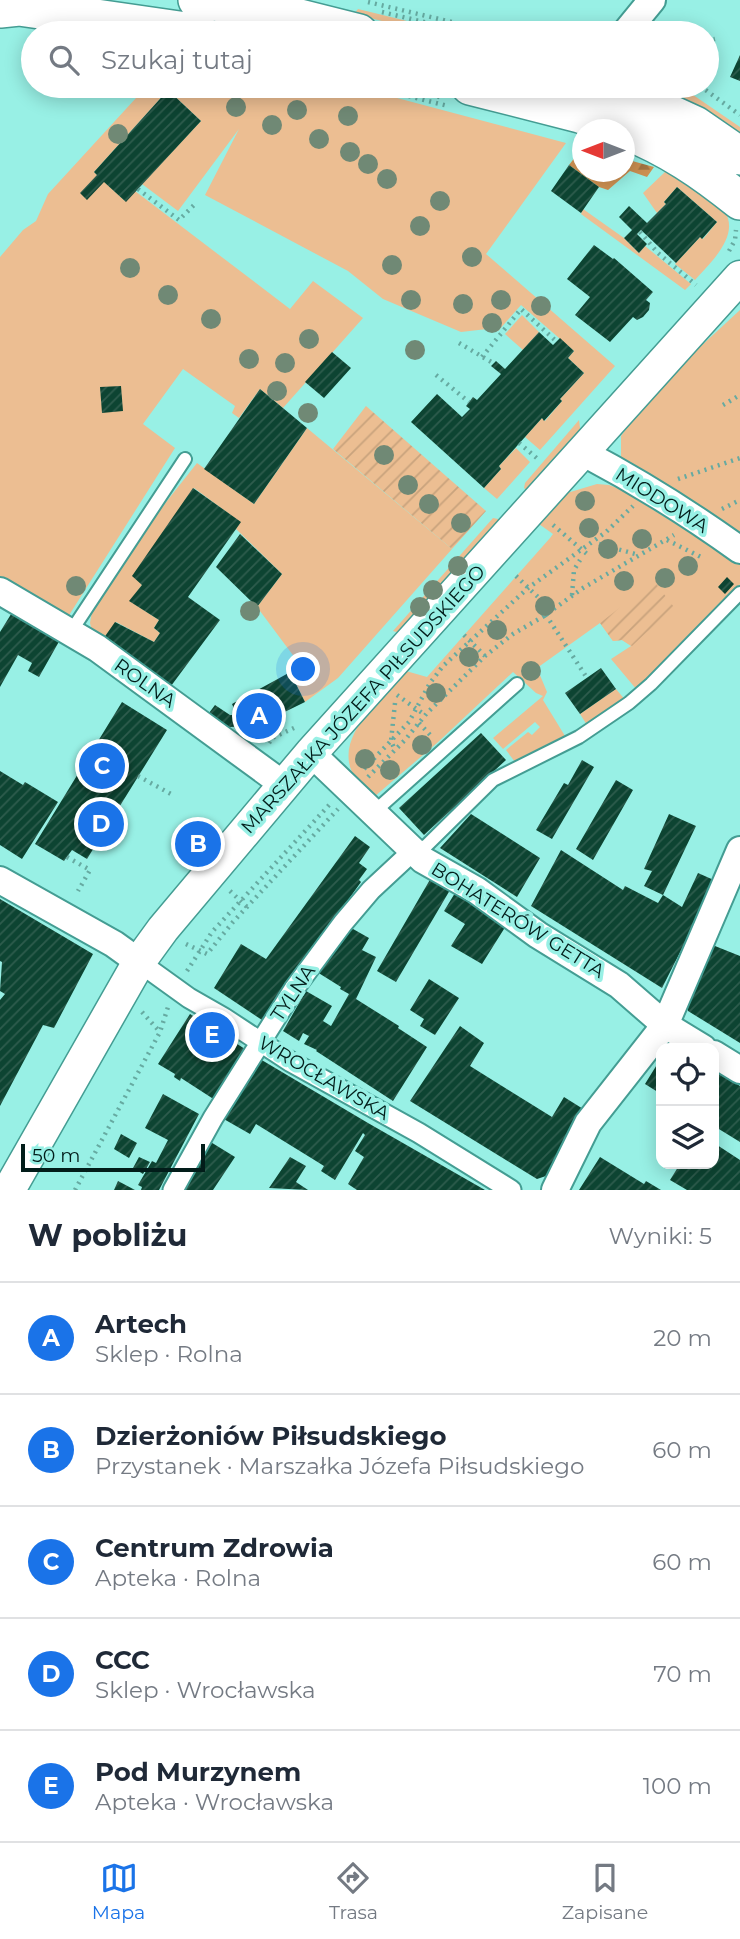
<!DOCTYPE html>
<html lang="pl">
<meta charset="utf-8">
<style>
body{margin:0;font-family:Montserrat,sans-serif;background:#f2f2f3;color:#1f2937}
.controls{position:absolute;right:21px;bottom:21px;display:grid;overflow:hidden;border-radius:14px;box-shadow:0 4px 18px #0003}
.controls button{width:63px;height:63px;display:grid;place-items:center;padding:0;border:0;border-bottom:2px solid #e0e1e3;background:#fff;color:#1f2937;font:35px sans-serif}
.compass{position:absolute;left:572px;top:119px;width:63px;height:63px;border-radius:50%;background:#fff;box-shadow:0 4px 18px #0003;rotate:270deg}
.scale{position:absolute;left:21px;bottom:18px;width:184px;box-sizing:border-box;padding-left:7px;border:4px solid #021d1a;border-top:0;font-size:19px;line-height:24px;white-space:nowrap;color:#021d1a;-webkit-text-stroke:5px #98f0e5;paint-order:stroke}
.you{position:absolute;left:304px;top:670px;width:24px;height:24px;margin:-18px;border:5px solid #fff;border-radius:50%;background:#1a73e8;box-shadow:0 0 0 10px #1a73e833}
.badge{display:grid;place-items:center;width:46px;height:46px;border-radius:50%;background:#1a73e8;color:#fff;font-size:23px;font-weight:700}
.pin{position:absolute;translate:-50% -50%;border:4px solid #fff;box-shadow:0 2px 7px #0006}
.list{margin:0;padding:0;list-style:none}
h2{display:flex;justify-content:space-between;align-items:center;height:91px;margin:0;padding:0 28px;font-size:30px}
h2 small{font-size:23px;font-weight:400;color:#747a83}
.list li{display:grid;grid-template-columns:46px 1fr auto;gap:21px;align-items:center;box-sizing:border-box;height:112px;padding:0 28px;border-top:2px solid #e0e1e3}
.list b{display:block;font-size:26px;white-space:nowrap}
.list p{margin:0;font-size:23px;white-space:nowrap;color:#747a83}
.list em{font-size:23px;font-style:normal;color:#747a83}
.icon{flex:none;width:38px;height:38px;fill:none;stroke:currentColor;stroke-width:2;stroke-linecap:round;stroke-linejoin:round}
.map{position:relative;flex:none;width:740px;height:1190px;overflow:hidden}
.search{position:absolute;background:#fff;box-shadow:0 4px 18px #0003;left:21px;right:21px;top:21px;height:77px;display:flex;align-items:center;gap:18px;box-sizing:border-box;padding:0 24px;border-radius:38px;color:#747a83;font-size:26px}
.sheet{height:651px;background:#fff}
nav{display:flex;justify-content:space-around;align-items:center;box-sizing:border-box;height:98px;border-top:2px solid #e0e1e3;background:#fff;font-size:19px;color:#747a83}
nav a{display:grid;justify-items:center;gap:4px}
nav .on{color:#1a73e8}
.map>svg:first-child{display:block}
.green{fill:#ecbe92}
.forest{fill:url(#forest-firs)}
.garden{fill:url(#garden-furrows)}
.building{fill:url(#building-hatch)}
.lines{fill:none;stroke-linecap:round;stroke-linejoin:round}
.service-casing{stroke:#449d93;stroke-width:16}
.pedestrian-casing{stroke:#449d93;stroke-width:23}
.minor-casing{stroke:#449d93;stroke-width:30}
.tertiary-casing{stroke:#449d93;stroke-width:35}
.secondary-casing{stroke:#449d93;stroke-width:40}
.path{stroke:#66aaa1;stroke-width:4.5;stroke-dasharray:2 5;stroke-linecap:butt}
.service{stroke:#fff;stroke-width:12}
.pedestrian{stroke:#fff;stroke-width:19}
.minor{stroke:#fff;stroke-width:26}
.tertiary{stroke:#fff;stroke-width:32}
.secondary{stroke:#fff;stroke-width:37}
.tree{fill:#708975}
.labels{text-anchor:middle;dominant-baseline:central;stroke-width:7;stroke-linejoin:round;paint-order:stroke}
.street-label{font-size:19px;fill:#021d1a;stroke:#98f0e5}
</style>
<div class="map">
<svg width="740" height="1190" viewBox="0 0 740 1190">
<defs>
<pattern id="forest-firs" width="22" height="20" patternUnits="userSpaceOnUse" patternTransform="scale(1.75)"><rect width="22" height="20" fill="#cd9051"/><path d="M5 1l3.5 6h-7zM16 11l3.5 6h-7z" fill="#a47542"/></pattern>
<pattern id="garden-furrows" width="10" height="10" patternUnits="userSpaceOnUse" patternTransform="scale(1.75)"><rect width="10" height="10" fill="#ecbe92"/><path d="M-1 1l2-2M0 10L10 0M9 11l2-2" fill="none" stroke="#c9a37d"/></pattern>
<pattern id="building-hatch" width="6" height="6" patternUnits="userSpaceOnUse" patternTransform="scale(1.75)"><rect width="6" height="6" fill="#0d4432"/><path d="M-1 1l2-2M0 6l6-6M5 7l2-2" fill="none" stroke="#2e5c4d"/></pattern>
</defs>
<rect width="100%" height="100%" fill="#98f0e5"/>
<path class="green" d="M 358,9 L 456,33 L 430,33 L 354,14 Z
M 147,86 L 352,86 L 566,143 L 486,254 L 615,366 L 540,450 L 525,437 L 542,418 L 545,421 L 562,401 L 560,399 L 584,373 L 568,358 L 574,351 L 521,305 L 498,331 L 487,329 L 461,332 L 383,299 L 348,271 L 205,195 L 239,129 L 178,211 L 142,184 L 201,121 L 168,90 L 94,172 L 125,201 L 135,191 L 290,309 L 313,281 L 363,318 L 283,408 L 260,389 L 239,418 L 232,413 L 235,406 L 183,369 L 143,424 L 175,448 L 66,620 L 0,580 L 0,257 L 23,230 L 36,221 L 48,194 Z
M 641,86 L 680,86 L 740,127 L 740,141 Z
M 666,171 C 680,174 692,186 703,195 C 710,200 719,205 725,212 C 740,236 710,263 695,280 L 675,264 L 700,237 L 703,239 L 717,222 L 677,187 L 664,202 L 666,204 L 657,213 L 643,193 Z
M 583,209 L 624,238 L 639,253 L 645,246 L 691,284 L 685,290 L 581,214 Z
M 740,310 L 740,540 L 621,460 L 621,436 L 639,411 L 674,371 Z
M 522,315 L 539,332 L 523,350 L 505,334 Z
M 579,420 L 581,436 L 530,493 L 524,488 L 525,483 Z
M 307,428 L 452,549 L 338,678 L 305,702 L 290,672 L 301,666 L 257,607 L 282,574 L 236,529 L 240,522 L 194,488 L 139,581 L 142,585 L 130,601 L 159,620 L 154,628 L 160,633 L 154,642 L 116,622 L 101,642 L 94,639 L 90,623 L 92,611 L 148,525 L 197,463 L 254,504 Z
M 516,448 L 530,462 L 497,499 L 484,488 L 501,469 L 499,466 Z
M 597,484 L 609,485 L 620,489 L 740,564 L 740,584 L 736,591 L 637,690 L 611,659 L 631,646 L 622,640 L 613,641 L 600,623 L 537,668 L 547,692 L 543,700 L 565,736 L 515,762 L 506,750 L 528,732 L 532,735 L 540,727 L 535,722 L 503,749 L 493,738 L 543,696 L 536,693 L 513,672 L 437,743 L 374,797 C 367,790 357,782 352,772 C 335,735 384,696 406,671 L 427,677 L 550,538 L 553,534 L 539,524 L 567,493 Z
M 493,518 L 498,519 L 498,528 L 403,634 L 393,631 Z
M 616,689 L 626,701 L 587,725 L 580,714 Z"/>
<path class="forest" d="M 582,148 L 582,172 L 624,172 L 625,159 L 654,167 L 647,177 L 630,171 L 608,190 L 599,187 L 569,165 Z"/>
<path class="garden" d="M 366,406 L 486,511 L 452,549 L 333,449 Z
M 654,581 L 677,611 L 647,632 L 632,646 L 622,640 L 613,641 L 600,623 Z"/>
<path class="building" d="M 740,55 L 740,81 L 730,77 Z
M 73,86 L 120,86 L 120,89 L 109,90 L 109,94 L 90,95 L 90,91 L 73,91 Z
M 168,90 L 201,121 L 126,202 L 104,182 L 87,200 L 80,193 L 97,175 L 94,172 Z
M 569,165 L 599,187 L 581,213 L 551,191 Z
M 677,187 L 717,222 L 702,239 L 700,237 L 676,263 L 641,230 L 637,234 L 647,244 L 639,253 L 624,238 L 632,230 L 619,217 L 629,206 L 647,223 L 666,204 L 664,202 Z
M 594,245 L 613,259 L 614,258 L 653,292 L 646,300 L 650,303 L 649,310 L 643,317 L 637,320 L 633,317 L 610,342 L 575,315 L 590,297 L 567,279 Z
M 539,332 L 553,345 L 560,338 L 574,351 L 568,358 L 584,373 L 560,399 L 562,401 L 544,421 L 542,418 L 499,466 L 501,469 L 484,488 L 411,422 L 437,394 L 462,417 L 470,409 L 466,406 L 473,397 L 477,400 L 501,374 L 491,366 L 496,361 L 505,369 Z
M 332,352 L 351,368 L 324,398 L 305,382 Z
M 121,386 L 123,411 L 102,413 L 100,387 Z
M 260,389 L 307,428 L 254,504 L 204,469 Z
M 193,488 L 241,522 L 188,597 L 220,620 L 171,686 L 101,642 L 115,622 L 154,642 L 160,633 L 154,628 L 159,620 L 129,601 L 142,585 L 132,576 Z
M 240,534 L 282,574 L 257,607 L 216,567 Z
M 727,577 L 734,584 L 725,594 L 718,587 Z
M 13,611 L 61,638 L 39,677 L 28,671 L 32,663 L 18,655 L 0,687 L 0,632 Z
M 601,668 L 616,689 L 580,714 L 565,693 Z
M 294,670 L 294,680 L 305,702 L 252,728 L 245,714 L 249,726 L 229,727 L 209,713 L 215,705 L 230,715 L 237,715 L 232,704 Z
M 122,702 L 167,730 L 87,859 L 72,850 L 64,861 L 35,844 Z
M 481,733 L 506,760 L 424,835 L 399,808 Z
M 582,760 L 594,767 L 552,839 L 536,830 L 564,783 L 568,785 Z
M 0,771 L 23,785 L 25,782 L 58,802 L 22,859 L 0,845 Z
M 616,780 L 633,790 L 593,860 L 576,849 Z
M 471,814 L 540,858 L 517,897 L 440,848 Z
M 669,814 L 696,826 L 663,895 L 644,886 L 652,871 L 644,869 Z
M 186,828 L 191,831 L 180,847 L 175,844 Z
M 355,836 L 370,847 L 359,863 L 367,869 L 359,880 L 361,882 L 262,1020 L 214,988 L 241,944 L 266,959 Z
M 561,850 L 623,890 L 625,886 L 658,903 L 663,895 L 682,907 L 698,873 L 716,881 L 662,988 L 531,906 Z
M 435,871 L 450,890 L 396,982 L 377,971 Z
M 455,893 L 476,907 L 480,903 L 509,921 L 482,964 L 451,946 L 465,924 L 444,911 Z
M 0,899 L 93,954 L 54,1028 L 43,1025 L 0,1106 L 0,1000 L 5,994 L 0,991 L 2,962 L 0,961 Z
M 346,925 L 369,938 L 362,950 L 376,957 L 356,999 L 399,1026 L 398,1028 L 427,1047 L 393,1101 L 316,1051 L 317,1050 L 304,1044 L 309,1036 L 303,1033 L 299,1041 L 283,1031 L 306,991 L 332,1006 L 323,1021 L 331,1026 L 349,994 L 340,989 L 341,987 L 317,972 Z
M 710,944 L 740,956 L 740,1043 L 688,1011 L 685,999 Z
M 429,979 L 459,998 L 435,1035 L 420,1026 L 424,1019 L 410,1010 Z
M 190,1014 L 245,1049 L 215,1100 L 181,1078 L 180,1081 L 174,1077 L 175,1074 L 158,1064 Z
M 460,1026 L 484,1043 L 470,1066 L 552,1117 L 564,1097 L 588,1112 L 549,1175 L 537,1179 L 410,1101 Z
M 661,1058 L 661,1094 L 645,1084 Z
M 260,1059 L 368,1123 L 485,1190 L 357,1190 L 348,1184 L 364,1157 L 355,1151 L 365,1135 L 363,1133 L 335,1180 L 321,1171 L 324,1166 L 316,1161 L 256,1124 L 250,1134 L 222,1118 Z
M 714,1070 L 740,1086 L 740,1142 L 714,1126 Z
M 163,1094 L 199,1114 L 159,1190 L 141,1190 L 142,1187 L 138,1185 L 152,1161 L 156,1163 L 168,1140 L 145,1128 Z
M 121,1134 L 137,1143 L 129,1158 L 114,1149 Z
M 209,1141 L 235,1157 L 213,1190 L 182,1190 Z
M 714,1143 L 740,1160 L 740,1190 L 687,1190 L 670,1180 L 680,1164 L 714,1164 Z
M 139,1157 L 150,1162 L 143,1174 L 133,1168 Z
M 290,1157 L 306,1166 L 296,1182 L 308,1190 L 269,1188 Z
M 600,1157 L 644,1184 L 646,1181 L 661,1190 L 579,1190 Z
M 118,1181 L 135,1190 L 114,1190 Z"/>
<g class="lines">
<g class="service-casing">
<path id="service" d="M 70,633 L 185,459
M 374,812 L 517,684
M 414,850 L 426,846 L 493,780 L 579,737 L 629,703 L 651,684 L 740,593"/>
</g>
<g class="pedestrian-casing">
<path id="pedestrian" d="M 139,962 L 189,998 L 224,1018 L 291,1062 L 419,1133 L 511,1190
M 173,1190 L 213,1118 L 294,989 L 343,923 L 371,890 L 414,850"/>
</g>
<g class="minor-casing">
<path id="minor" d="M 625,33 L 652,0
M 582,452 C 637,481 690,514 740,550
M 0,591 L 97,648 L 284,785
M 311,753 L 423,860 L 476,890 L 538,935 L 619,985 L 665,1025 L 703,1048
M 0,880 L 114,944 L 139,962
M 714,1054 L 740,1070
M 555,1190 L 588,1123 L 665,1025 L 740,850"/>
</g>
<g class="tertiary-casing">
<path id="tertiary" d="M 9,1190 L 139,962 L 163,929 L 311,753 L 740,277"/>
</g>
<g class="secondary-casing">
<path id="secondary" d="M 197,0 L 260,8 L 359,33
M 0,9 L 19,7 L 200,33
M 470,86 L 580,114 L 624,130
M 586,86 L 658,108 L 695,125 L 740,156
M 624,130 C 669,148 703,171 740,201"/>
</g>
<path class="path" d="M 368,2 L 498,33
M 382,12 L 470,33
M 707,41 L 715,39
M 368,86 L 448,106
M 397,86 L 443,98
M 700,86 L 740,115
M 138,189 L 179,220 L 196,203
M 640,232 L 658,253 L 696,285
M 729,251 L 735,240 L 736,230
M 459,343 L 493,363
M 482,357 L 521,309 L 557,342
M 436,375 L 469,402
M 723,405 L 740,395
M 519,443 L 539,460
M 678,479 L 740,458
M 722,509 L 740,500
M 553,525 L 587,554
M 667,540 L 703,558
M 599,544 L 639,555
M 516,576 L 539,598
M 572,595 L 574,570 L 580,560
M 546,615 L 587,678
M 464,635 L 485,656
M 397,695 L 425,715
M 395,703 L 391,741 L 395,750
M 419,723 L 433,738
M 269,743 L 272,738 L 294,728
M 364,769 L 409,722 L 430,683 L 443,666 L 528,588 L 606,532 L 633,506
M 138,776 L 171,794
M 368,777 L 405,740 L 427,713 L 485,656 L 513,634 L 544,616 L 583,588 L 674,535
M 67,857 L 90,870 L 78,891
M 230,891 L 247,907
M 186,944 L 207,954 L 233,922 L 338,809
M 187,971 L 212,932 L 331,803
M 142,1012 L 160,1032
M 75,1190 L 160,1032 L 168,1007"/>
<use href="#service" class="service"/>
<use href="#pedestrian" class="pedestrian"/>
<use href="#minor" class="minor"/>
<use href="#tertiary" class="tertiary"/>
<use href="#secondary" class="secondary"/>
</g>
<g class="tree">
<circle cx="236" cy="107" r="10"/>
<circle cx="297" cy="110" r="10"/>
<circle cx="348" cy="116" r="10"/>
<circle cx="272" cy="125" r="10"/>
<circle cx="118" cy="134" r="10"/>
<circle cx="319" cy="139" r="10"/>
<circle cx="350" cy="152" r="10"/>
<circle cx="368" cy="164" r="10"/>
<circle cx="387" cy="179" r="10"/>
<circle cx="440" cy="201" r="10"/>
<circle cx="420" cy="226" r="10"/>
<circle cx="472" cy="257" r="10"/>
<circle cx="392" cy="265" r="10"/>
<circle cx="130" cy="268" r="10"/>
<circle cx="168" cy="295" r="10"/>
<circle cx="411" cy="300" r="10"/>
<circle cx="501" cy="300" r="10"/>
<circle cx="463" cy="304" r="10"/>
<circle cx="541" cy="306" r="10"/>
<circle cx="211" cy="319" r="10"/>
<circle cx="492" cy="323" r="10"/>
<circle cx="309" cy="339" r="10"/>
<circle cx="415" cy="350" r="10"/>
<circle cx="249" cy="359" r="10"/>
<circle cx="285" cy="363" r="10"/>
<circle cx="277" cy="391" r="10"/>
<circle cx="308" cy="413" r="10"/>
<circle cx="384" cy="455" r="10"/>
<circle cx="408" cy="485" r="10"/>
<circle cx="585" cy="501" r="10"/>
<circle cx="429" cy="504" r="10"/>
<circle cx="461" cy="523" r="10"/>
<circle cx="589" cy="528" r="10"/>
<circle cx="642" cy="539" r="10"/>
<circle cx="608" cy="549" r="10"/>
<circle cx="458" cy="566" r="10"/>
<circle cx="688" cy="566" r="10"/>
<circle cx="665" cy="578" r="10"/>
<circle cx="624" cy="581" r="10"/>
<circle cx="76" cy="586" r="10"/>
<circle cx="433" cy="590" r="10"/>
<circle cx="545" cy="606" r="10"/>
<circle cx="420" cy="607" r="10"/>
<circle cx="250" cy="611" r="10"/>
<circle cx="497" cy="630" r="10"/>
<circle cx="469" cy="657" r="10"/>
<circle cx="531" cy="671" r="10"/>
<circle cx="436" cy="693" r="10"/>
<circle cx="422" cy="745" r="10"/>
<circle cx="365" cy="759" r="10"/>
<circle cx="390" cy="770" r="10"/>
</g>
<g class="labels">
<g class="street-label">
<text transform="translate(662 500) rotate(32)">MIODOWA</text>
<text transform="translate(145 683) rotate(35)">ROLNA</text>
<text transform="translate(363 699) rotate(-48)">MARSZAŁKA JÓZEFA PIŁSUDSKIEGO</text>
<text transform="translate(518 920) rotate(32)">BOHATERÓW GETTA</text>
<text transform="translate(293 993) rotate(-56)">TYLNA</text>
<text transform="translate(324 1078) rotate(30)">WROCŁAWSKA</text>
</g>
</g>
</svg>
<div class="controls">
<button><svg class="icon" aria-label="locate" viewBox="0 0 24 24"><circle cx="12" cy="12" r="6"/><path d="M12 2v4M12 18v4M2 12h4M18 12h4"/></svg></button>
<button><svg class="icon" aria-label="layers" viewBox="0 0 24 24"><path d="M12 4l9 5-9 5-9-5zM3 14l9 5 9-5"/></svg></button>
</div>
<svg class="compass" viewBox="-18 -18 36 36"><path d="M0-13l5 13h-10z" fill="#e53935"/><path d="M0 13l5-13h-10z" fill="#747a83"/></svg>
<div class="scale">50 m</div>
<div class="you"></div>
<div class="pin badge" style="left:259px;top:716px">A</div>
<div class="pin badge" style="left:198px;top:844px">B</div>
<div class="pin badge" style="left:102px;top:766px">C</div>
<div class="pin badge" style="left:101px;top:824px">D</div>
<div class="pin badge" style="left:212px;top:1035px">E</div>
<div class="search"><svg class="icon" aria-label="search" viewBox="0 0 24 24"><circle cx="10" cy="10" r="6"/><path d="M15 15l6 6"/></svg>Szukaj tutaj</div>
</div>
<section class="sheet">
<h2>W pobliżu<small>Wyniki: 5</small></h2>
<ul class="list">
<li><span class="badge">A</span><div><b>Artech</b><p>Sklep · Rolna</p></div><em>20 m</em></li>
<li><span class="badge">B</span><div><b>Dzierżoniów Piłsudskiego</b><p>Przystanek · Marszałka Józefa Piłsudskiego</p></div><em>60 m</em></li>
<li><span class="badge">C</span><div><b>Centrum Zdrowia</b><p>Apteka · Rolna</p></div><em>60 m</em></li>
<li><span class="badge">D</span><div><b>CCC</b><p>Sklep · Wrocławska</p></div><em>70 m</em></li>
<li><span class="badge">E</span><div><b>Pod Murzynem</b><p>Apteka · Wrocławska</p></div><em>100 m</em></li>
</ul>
</section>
<nav>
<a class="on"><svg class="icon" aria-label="map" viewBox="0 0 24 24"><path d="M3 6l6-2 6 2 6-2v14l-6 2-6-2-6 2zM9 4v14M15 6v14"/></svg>Mapa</a>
<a><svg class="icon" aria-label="directions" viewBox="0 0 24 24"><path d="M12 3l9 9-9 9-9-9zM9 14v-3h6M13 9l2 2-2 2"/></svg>Trasa</a>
<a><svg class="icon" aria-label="saved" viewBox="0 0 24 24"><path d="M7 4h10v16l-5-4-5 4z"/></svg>Zapisane</a>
</nav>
